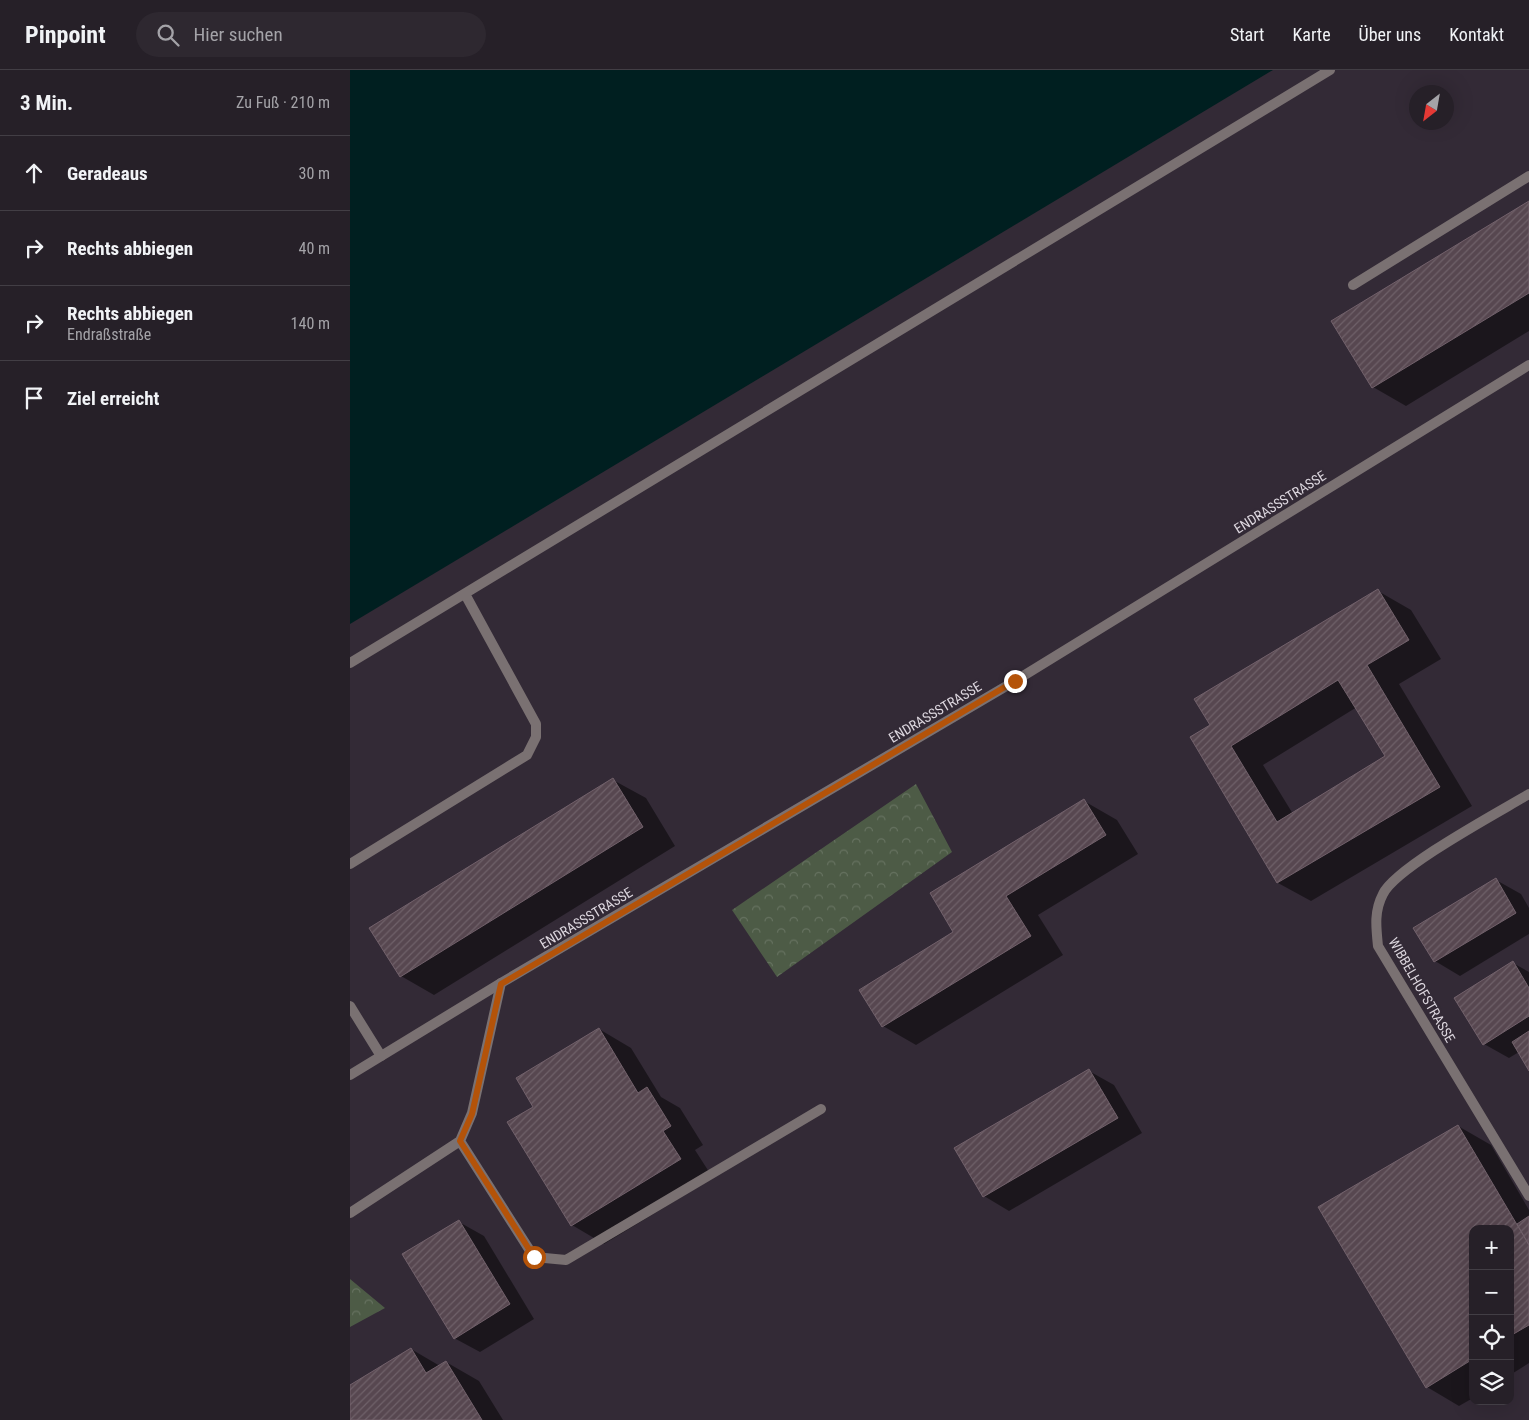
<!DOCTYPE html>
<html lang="de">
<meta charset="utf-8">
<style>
body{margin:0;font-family:"Roboto Condensed",sans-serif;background:#2e2830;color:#f1f3f6}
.controls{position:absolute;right:15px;bottom:15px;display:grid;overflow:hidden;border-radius:10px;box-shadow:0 5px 20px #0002}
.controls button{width:45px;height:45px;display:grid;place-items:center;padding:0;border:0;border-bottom:1px solid #423e45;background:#262028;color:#f1f3f6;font:25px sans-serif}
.compass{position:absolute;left:1059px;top:15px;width:45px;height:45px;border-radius:50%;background:#262028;box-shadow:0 5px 20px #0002;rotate:211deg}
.stop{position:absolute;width:15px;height:15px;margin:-11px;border:4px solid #b45309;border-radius:50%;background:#fff}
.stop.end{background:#b45309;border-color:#fff;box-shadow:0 1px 5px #0008}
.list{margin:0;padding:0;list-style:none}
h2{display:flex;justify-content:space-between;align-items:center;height:65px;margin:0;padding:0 20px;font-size:21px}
h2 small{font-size:16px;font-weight:400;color:#a4a3a8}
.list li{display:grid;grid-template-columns:32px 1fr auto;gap:15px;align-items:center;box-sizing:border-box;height:75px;padding:0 20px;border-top:1px solid #423e45}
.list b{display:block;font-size:19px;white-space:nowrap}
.list p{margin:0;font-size:16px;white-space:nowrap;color:#a4a3a8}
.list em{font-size:16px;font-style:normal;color:#a4a3a8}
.icon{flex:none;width:28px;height:28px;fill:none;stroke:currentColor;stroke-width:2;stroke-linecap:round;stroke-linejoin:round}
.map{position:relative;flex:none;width:1179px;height:1350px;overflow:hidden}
header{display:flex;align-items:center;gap:30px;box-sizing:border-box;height:70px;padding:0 25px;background:#262028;border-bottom:1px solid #423e45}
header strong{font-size:24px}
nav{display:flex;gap:28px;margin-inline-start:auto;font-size:18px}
.search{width:350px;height:45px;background:#2e2830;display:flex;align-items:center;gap:12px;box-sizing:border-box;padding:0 18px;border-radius:28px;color:#a4a3a8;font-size:19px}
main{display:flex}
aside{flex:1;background:#262028}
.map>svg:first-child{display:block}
.forest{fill:url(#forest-crowns)}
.water{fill:#001f20}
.shadow{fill:#0007;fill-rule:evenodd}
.building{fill:url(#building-hatch);stroke:#72616b;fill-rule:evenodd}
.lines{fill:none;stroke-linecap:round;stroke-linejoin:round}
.service{stroke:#7a7172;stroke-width:10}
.minor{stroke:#7a7172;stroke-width:10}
.route{stroke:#b45309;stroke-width:6}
.labels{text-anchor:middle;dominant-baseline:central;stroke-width:4.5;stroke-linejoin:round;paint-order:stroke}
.street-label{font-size:14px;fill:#dcd6de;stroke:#332a36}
</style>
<header>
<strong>Pinpoint</strong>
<div class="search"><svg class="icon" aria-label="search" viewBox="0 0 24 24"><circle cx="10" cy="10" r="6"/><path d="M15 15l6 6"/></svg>Hier suchen</div>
<nav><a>Start</a><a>Karte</a><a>Über uns</a><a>Kontakt</a></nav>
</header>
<main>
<aside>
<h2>3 Min.<small>Zu Fuß · 210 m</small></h2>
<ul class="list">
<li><svg class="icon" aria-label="ahead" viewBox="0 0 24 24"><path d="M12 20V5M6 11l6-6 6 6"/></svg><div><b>Geradeaus</b></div><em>30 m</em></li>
<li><svg class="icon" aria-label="right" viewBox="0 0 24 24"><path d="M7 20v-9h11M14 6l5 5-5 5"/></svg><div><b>Rechts abbiegen</b></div><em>40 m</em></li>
<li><svg class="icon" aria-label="right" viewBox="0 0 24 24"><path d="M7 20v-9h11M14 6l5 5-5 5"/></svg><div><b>Rechts abbiegen</b><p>Endraßstraße</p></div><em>140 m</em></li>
<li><svg class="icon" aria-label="arrive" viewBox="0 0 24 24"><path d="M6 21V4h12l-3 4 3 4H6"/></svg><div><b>Ziel erreicht</b></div></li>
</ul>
</aside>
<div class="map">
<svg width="1179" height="1350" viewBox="0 0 1179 1350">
<defs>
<pattern id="forest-crowns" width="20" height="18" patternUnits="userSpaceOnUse" patternTransform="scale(1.25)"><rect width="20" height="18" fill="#4d5b46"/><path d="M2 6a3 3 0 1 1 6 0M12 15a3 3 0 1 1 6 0" fill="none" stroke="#667260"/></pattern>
<pattern id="building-hatch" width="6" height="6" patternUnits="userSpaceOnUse" patternTransform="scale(1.25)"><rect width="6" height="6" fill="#574750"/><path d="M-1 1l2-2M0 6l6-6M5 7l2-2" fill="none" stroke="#6f6169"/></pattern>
</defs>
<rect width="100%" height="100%" fill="#332a36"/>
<path class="forest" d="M 566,714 L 602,782 L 427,907 L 382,840 Z
M 0,1209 L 35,1238 L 0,1257 Z"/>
<path class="water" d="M 0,0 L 923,0 L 0,554 Z"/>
<path class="shadow" d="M 1179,133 L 1179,261 L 1056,336 L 1023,317 Z
M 1028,521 L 1061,540 L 1091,589 L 1049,614 L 1122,736 L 961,831 L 928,813 L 842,667 L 861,656 ZM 1007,637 L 1037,686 L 943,744 L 913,695 Z
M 263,710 L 296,728 L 325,776 L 84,925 L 51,906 Z
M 734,731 L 767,750 L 788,784 L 688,845 L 713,885 L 566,975 L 533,956 L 605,863 Z
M 1146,810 L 1171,824 L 1179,838 L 1179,864 L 1110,906 L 1085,891 Z
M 1163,893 L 1179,902 L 1179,998 L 1169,982 L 1159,988 L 1134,974 Z
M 249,959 L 281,978 L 311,1027 L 330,1038 L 353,1075 L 345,1080 L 363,1108 L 254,1174 L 222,1155 L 185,1037 Z
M 739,1001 L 764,1015 L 792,1063 L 659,1141 L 634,1126 Z
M 1108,1056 L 1141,1075 L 1179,1140 L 1179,1293 L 1160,1305 L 1160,1159 L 1123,1159 L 1123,1328 L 1109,1336 L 1077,1317 Z
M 109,1152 L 134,1166 L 184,1249 L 130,1282 L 104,1268 Z
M 61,1279 L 90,1296 L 96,1292 L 129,1311 L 153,1350 L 0,1350 L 0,1316 Z"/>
<path class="building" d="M 1179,131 L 1179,223 L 1022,318 L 981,251 Z
M 1028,519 L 1059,570 L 1017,595 L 1090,717 L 927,813 L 840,667 L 860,655 L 844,629 ZM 988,610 L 1035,686 L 927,752 L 881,676 Z
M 263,708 L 293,757 L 50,907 L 19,858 Z
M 734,729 L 756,765 L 656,826 L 681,866 L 532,957 L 509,920 L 603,862 L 580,823 Z
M 1146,808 L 1166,843 L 1084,892 L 1063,858 Z
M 1163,891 L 1179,918 L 1179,946 L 1133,975 L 1104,928 Z
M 249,958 L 288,1023 L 297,1017 L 321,1056 L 313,1061 L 331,1089 L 221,1156 L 157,1052 L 183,1037 L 166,1008 Z
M 1179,961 L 1179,1001 L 1162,972 Z
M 739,999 L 768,1048 L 633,1127 L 604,1078 Z
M 1108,1055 L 1179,1175 L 1179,1255 L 1160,1266 L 1160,1159 L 1123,1159 L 1123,1289 L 1076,1318 L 968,1137 Z
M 1179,1146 L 1179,1175 L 1167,1154 Z
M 109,1150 L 160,1234 L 104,1269 L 52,1184 Z
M 61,1278 L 76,1303 L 96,1291 L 132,1350 L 0,1350 L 0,1315 Z"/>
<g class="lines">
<path class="service" d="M 1003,215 L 1179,106
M 0,593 L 980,0
M 1179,724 C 1149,742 1046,797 1033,824 C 1024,841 1026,857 1028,876 L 1179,1126
M 0,794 L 177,685 L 186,667 L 186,654 L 115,524
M 0,936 L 31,986
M 110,1071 L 184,1187 L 216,1190 L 471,1039
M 0,1143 L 110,1071 L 122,1043 L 151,913"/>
<path class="minor" d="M 0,1005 L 151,913 L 665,611 L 1179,295"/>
</g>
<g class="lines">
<path class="route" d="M 184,1187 L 110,1071 L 122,1044 L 151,914 L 665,611"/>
</g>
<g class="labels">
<g class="street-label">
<text transform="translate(930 432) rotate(-32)">ENDRASSSTRASSE</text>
<text transform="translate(585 642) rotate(-31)">ENDRASSSTRASSE</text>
<text transform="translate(236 848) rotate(-31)">ENDRASSSTRASSE</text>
<text transform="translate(1072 920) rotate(60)">WIBBELHOFSTRASSE</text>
</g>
</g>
</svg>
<div class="controls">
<button>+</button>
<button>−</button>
<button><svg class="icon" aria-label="locate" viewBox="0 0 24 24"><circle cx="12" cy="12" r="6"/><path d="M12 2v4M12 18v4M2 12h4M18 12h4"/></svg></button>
<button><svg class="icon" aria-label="layers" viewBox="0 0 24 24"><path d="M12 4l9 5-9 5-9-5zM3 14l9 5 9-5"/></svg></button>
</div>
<svg class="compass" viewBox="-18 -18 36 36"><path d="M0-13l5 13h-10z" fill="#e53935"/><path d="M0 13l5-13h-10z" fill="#a4a3a8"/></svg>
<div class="stop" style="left:184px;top:1187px"></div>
<div class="stop end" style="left:665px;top:611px"></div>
</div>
</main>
